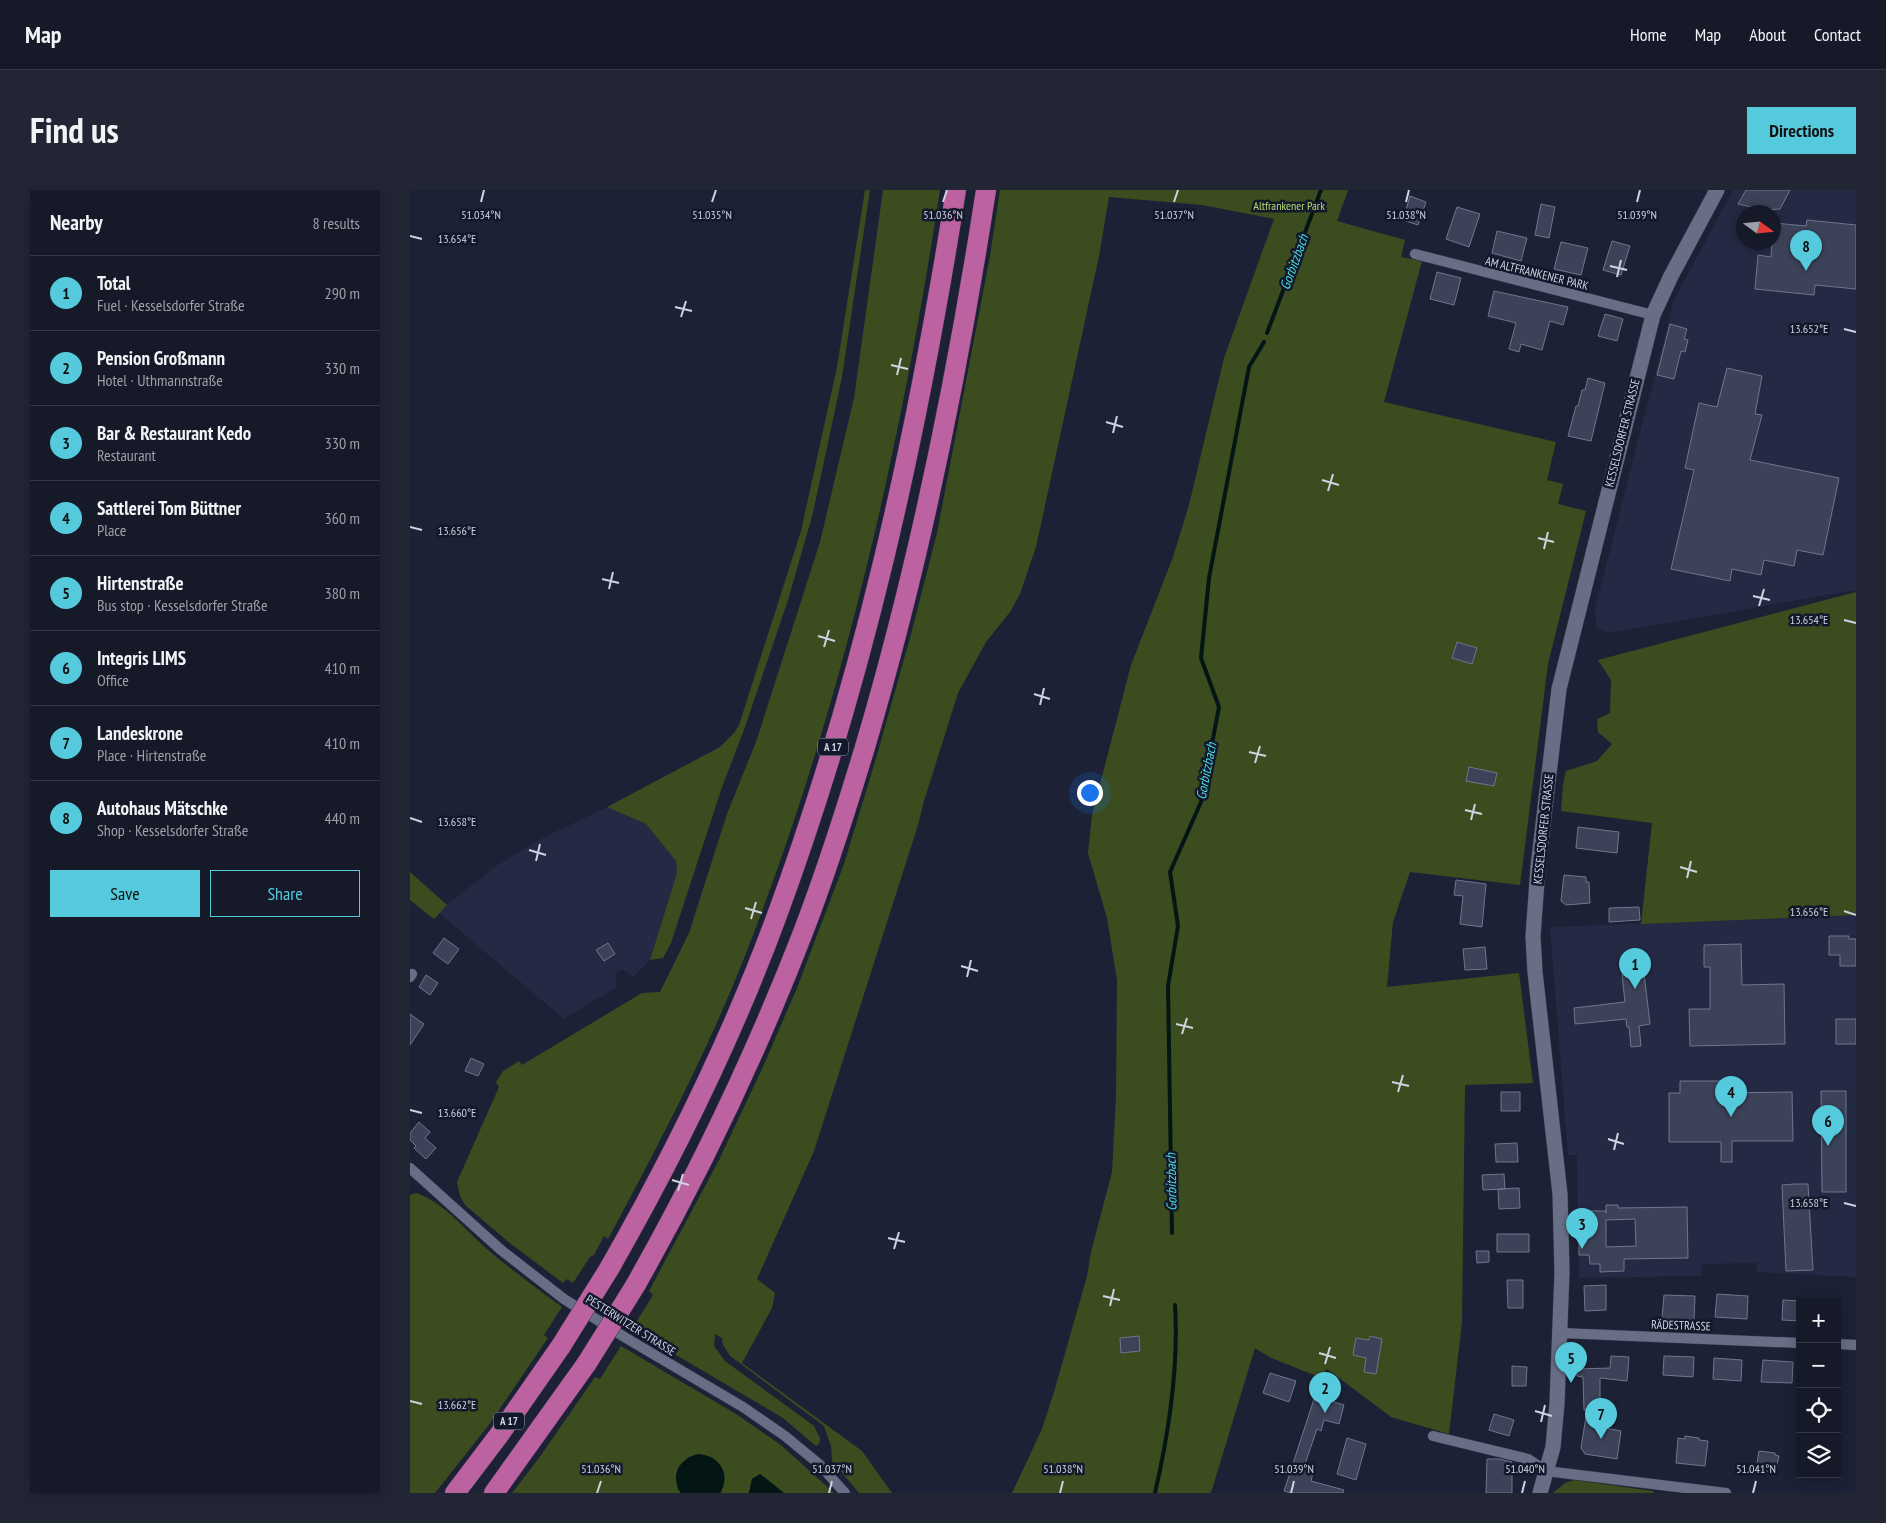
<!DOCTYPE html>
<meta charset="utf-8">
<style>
body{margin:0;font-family:"PT Sans Narrow",sans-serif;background:#222634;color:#f1f3f6}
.controls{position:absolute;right:15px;bottom:15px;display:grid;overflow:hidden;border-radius:0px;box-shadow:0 2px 12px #0003}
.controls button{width:45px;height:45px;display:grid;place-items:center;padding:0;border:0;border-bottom:1px solid #343845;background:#151928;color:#f1f3f6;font:25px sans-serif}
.compass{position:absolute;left:1326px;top:15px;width:45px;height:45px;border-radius:50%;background:#151928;box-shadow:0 2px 12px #0003;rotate:105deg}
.you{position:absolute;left:679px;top:602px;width:18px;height:18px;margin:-12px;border:4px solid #fff;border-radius:50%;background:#1a73e8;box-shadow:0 0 0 8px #1a73e833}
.badge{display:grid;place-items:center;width:32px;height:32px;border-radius:50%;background:#54cadc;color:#111;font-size:16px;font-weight:700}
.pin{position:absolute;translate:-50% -41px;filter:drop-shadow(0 1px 2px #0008)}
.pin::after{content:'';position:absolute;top:26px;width:18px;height:15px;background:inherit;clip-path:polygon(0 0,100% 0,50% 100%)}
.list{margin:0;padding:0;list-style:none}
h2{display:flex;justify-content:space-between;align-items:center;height:65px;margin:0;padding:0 20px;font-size:21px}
h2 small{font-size:16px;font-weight:400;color:#9da0a8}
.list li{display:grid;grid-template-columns:32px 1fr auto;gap:15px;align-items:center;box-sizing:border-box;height:75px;padding:0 20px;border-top:1px solid #343845}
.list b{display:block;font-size:19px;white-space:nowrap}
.list p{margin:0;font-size:16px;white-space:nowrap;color:#9da0a8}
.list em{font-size:16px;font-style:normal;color:#9da0a8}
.actions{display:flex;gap:10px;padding:15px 20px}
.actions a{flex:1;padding:11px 0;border:1px solid #54cadc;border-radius:0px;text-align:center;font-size:18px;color:#54cadc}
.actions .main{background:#54cadc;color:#111}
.icon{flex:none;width:28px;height:28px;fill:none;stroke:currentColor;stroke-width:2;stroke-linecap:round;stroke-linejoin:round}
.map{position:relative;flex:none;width:1446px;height:1303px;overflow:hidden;border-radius:0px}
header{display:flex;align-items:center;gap:30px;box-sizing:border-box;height:70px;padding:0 25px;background:#151928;border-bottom:1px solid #343845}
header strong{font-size:24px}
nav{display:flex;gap:28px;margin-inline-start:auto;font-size:18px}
.intro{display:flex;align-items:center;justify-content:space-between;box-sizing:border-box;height:120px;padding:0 30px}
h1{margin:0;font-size:35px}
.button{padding:12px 22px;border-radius:0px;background:#54cadc;color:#111;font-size:18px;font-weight:700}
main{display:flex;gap:30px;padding:0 30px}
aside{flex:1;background:#151928;border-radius:0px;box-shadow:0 2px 12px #0003}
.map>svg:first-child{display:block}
.built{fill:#242a44;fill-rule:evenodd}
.green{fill:#3b4d1e}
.water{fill:#041516}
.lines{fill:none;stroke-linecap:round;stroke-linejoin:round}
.stream{stroke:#041516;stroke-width:4}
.building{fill:#3c4258;stroke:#6f768d;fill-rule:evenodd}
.street-casing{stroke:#373a4b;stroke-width:11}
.secondary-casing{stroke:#373a4b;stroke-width:16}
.highway-casing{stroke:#373a4b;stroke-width:21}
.street{stroke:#676e85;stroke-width:10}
.secondary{stroke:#676e85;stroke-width:15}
.highway{stroke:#bd62a0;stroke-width:20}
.highway-bridge-casing{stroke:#373a4b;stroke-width:21;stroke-linecap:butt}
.highway-bridge{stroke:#bd62a0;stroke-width:20}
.ticks{fill:none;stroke:#cfd2e0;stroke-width:2}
.labels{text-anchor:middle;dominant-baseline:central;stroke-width:5;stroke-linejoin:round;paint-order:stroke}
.shield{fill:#13182b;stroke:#979aaa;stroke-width:1}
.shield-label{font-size:11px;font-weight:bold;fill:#cfd2e0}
.park-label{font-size:12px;fill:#b2df6b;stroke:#13182b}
.street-label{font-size:12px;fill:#cfd2e0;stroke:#13182b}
.water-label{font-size:14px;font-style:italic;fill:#48dce1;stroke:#13182b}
.ticks-label{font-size:12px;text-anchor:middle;fill:#cfd2e0;stroke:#13182b;stroke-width:5;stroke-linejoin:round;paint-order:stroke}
</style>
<header>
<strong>Map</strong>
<nav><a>Home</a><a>Map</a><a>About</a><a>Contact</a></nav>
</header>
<div class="intro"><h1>Find us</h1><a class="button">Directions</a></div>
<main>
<aside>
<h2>Nearby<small>8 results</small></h2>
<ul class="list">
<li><span class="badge">1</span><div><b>Total</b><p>Fuel · Kesselsdorfer Straße</p></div><em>290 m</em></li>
<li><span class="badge">2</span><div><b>Pension Großmann</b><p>Hotel · Uthmannstraße</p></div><em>330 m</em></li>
<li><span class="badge">3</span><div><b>Bar &amp; Restaurant Kedo</b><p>Restaurant</p></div><em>330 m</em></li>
<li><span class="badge">4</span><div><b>Sattlerei Tom Büttner</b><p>Place</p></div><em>360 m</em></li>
<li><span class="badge">5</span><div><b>Hirtenstraße</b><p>Bus stop · Kesselsdorfer Straße</p></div><em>380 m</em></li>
<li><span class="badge">6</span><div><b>Integris LIMS</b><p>Office</p></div><em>410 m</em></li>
<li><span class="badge">7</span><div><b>Landeskrone</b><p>Place · Hirtenstraße</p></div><em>410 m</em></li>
<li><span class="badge">8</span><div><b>Autohaus Mätschke</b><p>Shop · Kesselsdorfer Straße</p></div><em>440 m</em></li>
</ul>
<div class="actions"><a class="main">Save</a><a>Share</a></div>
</aside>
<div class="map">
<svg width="1446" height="1303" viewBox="0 0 1446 1303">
<rect width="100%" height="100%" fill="#1c2135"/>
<path class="built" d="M 1323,0 L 1446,0 L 1446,400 L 1199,443 L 1186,438 L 1185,419 L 1264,110 ZM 1334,22 L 1364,22 L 1364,52 L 1334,52 Z
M 197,617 L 236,634 L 266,671 L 267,683 L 240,770 L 223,787 L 212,779 L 205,784 L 207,797 L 154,829 L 29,723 L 37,715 L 86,676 L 133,648 Z
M 1446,725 L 1446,1087 L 1347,1082 L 1347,1073 L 1292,1074 L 1291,1086 L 1169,1088 L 1167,965 L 1158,965 L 1140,737 Z"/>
<path class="green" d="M 455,0 L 460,0 L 432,187 L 403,323 L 378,410 L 334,540 L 312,597 L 261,753 L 253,768 L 240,770 L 267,683 L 266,671 L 236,634 L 197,617 L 310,557 L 324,543 L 329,535 L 391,341 L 427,177 Z
M 473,0 L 530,0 C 491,256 432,517 338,758 C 299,859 249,954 198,1049 L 194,1046 L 184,1065 L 180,1067 L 163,1093 L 157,1089 L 153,1093 L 101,1054 L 55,1015 L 50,1006 L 47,992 L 89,897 L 86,892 L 93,881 L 109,871 L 112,875 L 232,803 L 250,802 L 279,743 L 317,624 L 346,552 L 410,352 L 444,208 Z
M 590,0 L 938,0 L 927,31 L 995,50 L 991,67 L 1012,71 L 974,212 L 1146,252 L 1137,290 L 1153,294 L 1148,314 L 1176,321 L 1138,474 L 1110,695 L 1000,682 L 983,732 L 977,797 L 1109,783 L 1123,893 L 1055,895 L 1052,1132 L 1039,1244 L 981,1227 L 917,1179 L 909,1187 L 859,1167 L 845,1158 L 801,1303 L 602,1303 L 632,1239 L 644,1202 L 677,1086 L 681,1062 L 702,982 L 706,906 L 707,790 L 697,728 L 678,663 L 682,625 L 721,475 L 763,367 L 779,315 L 814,168 L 864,29 L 792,15 L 699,7 L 689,66 L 626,357 L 610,404 L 600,422 L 576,452 L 548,503 L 514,611 L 508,635 L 404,961 L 347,1089 L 365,1103 L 362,1118 L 332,1173 L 452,1261 L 482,1303 L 449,1303 L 422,1271 L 421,1256 L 414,1236 L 320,1166 L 313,1155 L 312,1148 L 305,1144 L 304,1156 L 315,1171 L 404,1236 L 410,1248 L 409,1254 L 406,1256 L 373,1228 L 222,1139 L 243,1105 L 239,1101 L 309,970 L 352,879 L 387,798 L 434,674 L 467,565 L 500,448 L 527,343 L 580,66 Z
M 1446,402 L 1446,725 L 1231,734 L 1242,633 L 1151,621 L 1153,595 L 1156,581 L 1187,571 L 1202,554 L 1188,542 L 1187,529 L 1200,523 L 1201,490 L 1188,470 Z
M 0,682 L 37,715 L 24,729 L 0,710 Z
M 6,1003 C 35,1012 60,1046 84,1065 C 106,1083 129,1100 152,1117 L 134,1145 L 138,1148 L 78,1236 L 25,1303 L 0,1303 L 0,1005 Z
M 211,1156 L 326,1224 L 371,1255 L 424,1303 L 374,1303 L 350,1284 L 342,1289 L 339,1303 L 310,1303 L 312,1301 L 281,1266 L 269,1276 L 267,1298 L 271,1303 L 102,1303 L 129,1268 L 185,1187 L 190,1189 Z
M 1164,1290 L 1243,1301 L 1244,1303 L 1143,1303 L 1155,1293 Z"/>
<path class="water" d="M 288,1264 C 309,1265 322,1284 310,1303 L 271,1303 C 259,1286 270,1268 288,1264 Z
M 350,1284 L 374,1303 L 339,1303 L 342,1289 Z"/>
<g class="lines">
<path class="stream" d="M 857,143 L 911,0
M 762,1043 L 758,796 L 768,736 L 760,682 L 791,612 L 809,517 L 791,468 L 799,388 L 839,177 L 854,152
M 745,1303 C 759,1242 769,1178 765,1115"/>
</g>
<path class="building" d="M 1336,0 L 1380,0 L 1370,19 L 1355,20 L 1328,14 Z
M 1000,6 L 1016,12 L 1008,35 L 993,30 Z
M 1131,14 L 1145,17 L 1139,48 L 1125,45 Z
M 1047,17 L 1070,24 L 1059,57 L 1036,49 Z
M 1397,30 L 1446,35 L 1446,99 L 1405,95 L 1404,105 L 1345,99 L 1348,65 L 1361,67 L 1362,52 L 1364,52 L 1364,33 L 1396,36 Z
M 1087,41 L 1117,48 L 1111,71 L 1082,63 Z
M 1202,51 L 1220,56 L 1211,85 L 1193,80 Z
M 1151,52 L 1178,58 L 1171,85 L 1144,79 Z
M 1027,82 L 1051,88 L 1044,115 L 1020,109 Z
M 1084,101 L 1158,117 L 1153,135 L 1140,131 L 1132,160 L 1111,154 L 1109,162 L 1099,159 L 1106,133 L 1078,126 Z
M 1195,124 L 1213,129 L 1207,151 L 1188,146 Z
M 1260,134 L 1277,139 L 1274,149 L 1278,150 L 1275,162 L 1271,161 L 1264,189 L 1247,185 Z
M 1317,178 L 1352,186 L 1345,224 L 1352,225 L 1340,270 L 1429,288 L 1413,365 L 1387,360 L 1384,376 L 1354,370 L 1351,385 L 1322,379 L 1320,391 L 1261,379 L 1284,280 L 1275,278 L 1289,213 L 1307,217 Z
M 1178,188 L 1195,193 L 1181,251 L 1158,246 L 1166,216 L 1168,216 L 1172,200 L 1175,200 Z
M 1047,452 L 1067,458 L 1062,474 L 1042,468 Z
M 1059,577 L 1087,583 L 1084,596 L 1056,591 Z
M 1168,637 L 1209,642 L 1207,663 L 1166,658 Z
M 1154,685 L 1176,687 L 1176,692 L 1179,692 L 1180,713 L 1156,715 L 1151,711 Z
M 1046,690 L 1076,694 L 1072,737 L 1050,734 L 1053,706 L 1044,705 Z
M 1229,717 L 1230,730 L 1199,732 L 1199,718 Z
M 1419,746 L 1439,746 L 1439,749 L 1446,749 L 1446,776 L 1430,776 L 1430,765 L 1419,765 Z
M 34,748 L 49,759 L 38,774 L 23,763 Z
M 198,753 L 205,764 L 194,771 L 186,760 Z
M 1331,754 L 1332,795 L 1374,794 L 1375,854 L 1280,856 L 1279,819 L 1300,819 L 1300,777 L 1294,777 L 1294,755 Z
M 1075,757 L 1077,779 L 1055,780 L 1053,759 Z
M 1234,783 L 1240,834 L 1229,836 L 1231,856 L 1221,857 L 1219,837 L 1217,837 L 1216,829 L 1165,834 L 1164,818 L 1215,812 L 1212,785 Z
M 16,785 L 28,793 L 20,805 L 9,797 Z
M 0,824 L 14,834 L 0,855 Z
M 1426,829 L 1446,829 L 1446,854 L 1426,854 Z
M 61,868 L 74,874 L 68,886 L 55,881 Z
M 1270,891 L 1310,891 L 1310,903 L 1382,902 L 1383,951 L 1322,951 L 1322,972 L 1311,972 L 1311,952 L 1259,952 L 1259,903 L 1270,903 Z
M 1411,901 L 1436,901 L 1436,1002 L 1412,1002 Z
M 1091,902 L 1110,902 L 1110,921 L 1091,921 Z
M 9,932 L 20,942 L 15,948 L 26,958 L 16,969 L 4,958 L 6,956 L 0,950 L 0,943 Z
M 1107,953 L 1108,972 L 1086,972 L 1085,954 Z
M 1094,984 L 1095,999 L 1073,1000 L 1072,985 Z
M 1385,994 L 1398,994 L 1403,1080 L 1376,1081 L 1372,995 Z
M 1109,998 L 1110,1018 L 1089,1019 L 1088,999 Z
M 1196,1015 L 1208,1015 L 1208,1018 L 1277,1017 L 1278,1068 L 1214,1069 L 1214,1081 L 1190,1082 L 1190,1074 L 1180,1074 L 1179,1065 L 1169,1065 L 1169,1047 L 1172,1047 L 1172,1021 L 1196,1021 L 1196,1023 ZM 1225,1029 L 1226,1056 L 1196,1057 L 1196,1030 Z
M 1087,1044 L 1119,1044 L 1119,1062 L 1087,1062 Z
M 1066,1061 L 1079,1061 L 1079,1072 L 1067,1073 Z
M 1097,1090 L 1113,1090 L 1113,1118 L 1098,1118 Z
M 1196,1095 L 1196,1120 L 1175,1121 L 1174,1096 Z
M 1307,1104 L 1338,1106 L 1337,1129 L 1305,1127 Z
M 1254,1105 L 1285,1106 L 1284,1130 L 1252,1128 Z
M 1373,1110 L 1390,1111 L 1390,1131 L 1372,1130 Z
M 729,1146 L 730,1161 L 711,1163 L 710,1148 Z
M 960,1146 L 972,1149 L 966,1184 L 954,1182 L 956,1168 L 943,1165 L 946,1148 L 959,1150 Z
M 1201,1166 L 1219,1167 L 1217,1191 L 1190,1188 L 1190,1237 L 1211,1241 L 1207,1269 L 1175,1264 L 1171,1258 L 1177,1220 L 1174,1220 L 1173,1187 L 1167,1186 L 1167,1179 L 1200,1178 Z
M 1254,1166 L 1284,1167 L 1283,1187 L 1253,1185 Z
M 1304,1168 L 1332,1170 L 1331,1191 L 1303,1189 Z
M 1353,1170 L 1383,1172 L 1382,1193 L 1351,1192 Z
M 1102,1176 L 1117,1177 L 1116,1196 L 1102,1196 Z
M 860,1183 L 886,1191 L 879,1212 L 853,1203 Z
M 905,1206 L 934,1215 L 929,1234 L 914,1230 L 911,1241 L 907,1239 L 894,1277 L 904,1279 L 901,1291 L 934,1300 L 933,1303 L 881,1303 L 874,1301 Z
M 1084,1224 L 1104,1230 L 1099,1246 L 1079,1240 Z
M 1275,1246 L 1289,1248 L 1289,1250 L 1298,1251 L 1295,1276 L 1266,1273 L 1268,1248 L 1275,1249 Z
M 937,1248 L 956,1254 L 946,1290 L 927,1284 Z
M 1349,1261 L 1365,1263 L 1365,1265 L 1369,1266 L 1366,1280 L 1362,1279 L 1361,1282 L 1346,1280 Z
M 1077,1269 L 1089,1269 L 1102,1272 L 1102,1303 L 1076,1303 Z"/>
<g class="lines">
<g class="street-casing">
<path id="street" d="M 1005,64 L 1243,125
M 0,787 L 2,784
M 0,978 L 91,1060 L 154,1109 L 216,1148 L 333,1217 L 375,1246 L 409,1274 L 435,1303
M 1151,1143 L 1390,1153
M 1427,1154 L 1446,1155
M 1023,1246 L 1118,1269 L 1136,1281 L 1316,1303"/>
</g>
<g class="secondary-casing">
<path id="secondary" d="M 1130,1303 L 1143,1257 L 1147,1213 L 1152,1082 L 1150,1004 L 1125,782 L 1123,746 L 1128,677 L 1149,499 L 1243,125 L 1261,86 L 1307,0"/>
</g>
<g class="highway-casing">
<path id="highway" d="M 199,1079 C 263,967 321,850 366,728 C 453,493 507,247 546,0
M 225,1096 C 289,983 345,866 392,745 C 416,683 436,620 455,557 C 509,375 547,188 576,0
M 45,1303 L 89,1245 L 151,1156
M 84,1303 L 177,1173"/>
</g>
<use href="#street" class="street"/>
<use href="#secondary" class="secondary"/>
<use href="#highway" class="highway"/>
<g class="highway-bridge-casing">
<path id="highway-bridge" d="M 151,1156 L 199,1079
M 177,1173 L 225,1096"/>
</g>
<use href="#highway-bridge" class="highway-bridge"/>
</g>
<path class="ticks" d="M 71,12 L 74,0M 302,12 L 306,0M 533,12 L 537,0M 764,12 L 768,0M 996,12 L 999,0M 1227,12 L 1230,0M 0,46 L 12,49M 1200,76 L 1217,80M 1207,87 L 1211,70M 265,117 L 282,121M 271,127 L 276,111M 1434,139 L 1446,142M 481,175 L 498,179M 487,185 L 491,168M 696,232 L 713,237M 703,243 L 707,226M 912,290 L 929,295M 918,301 L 923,284M 0,337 L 12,340M 1128,348 L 1144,352M 1134,359 L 1138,342M 192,389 L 209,393M 199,399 L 203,382M 1343,406 L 1360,410M 1349,416 L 1354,399M 1434,430 L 1446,433M 408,446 L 425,451M 414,457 L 419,440M 624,504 L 640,509M 630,515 L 634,498M 839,562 L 856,566M 845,573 L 850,556M 1055,620 L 1072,624M 0,628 L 12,632M 1061,630 L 1065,614M 119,660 L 136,665M 126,671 L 130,654M 1270,677 L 1287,682M 1277,688 L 1281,671M 335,718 L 352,723M 1434,721 L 1446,725M 341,729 L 346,712M 551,776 L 568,781M 557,787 L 561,770M 766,834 L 783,838M 772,844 L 777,828M 982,892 L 999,896M 988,902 L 993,885M 0,920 L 12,923M 1198,949 L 1214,954M 1204,960 L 1208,943M 262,990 L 279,995M 268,1001 L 273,984M 1434,1013 L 1446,1016M 478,1048 L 495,1052M 484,1059 L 489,1042M 693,1106 L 710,1110M 700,1116 L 704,1099M 909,1163 L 926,1168M 915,1174 L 920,1157M 0,1211 L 12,1214M 1125,1221 L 1142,1226M 1131,1232 L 1135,1215M 187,1303 L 191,1291M 419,1303 L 422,1291M 650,1303 L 653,1291M 881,1303 L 884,1291M 1112,1303 L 1115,1291M 1343,1303 L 1346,1291"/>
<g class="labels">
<g class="shield">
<rect x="408" y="548.5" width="30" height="17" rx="4"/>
<rect x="84" y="1222.5" width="30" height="17" rx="4"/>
</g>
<g class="shield-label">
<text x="423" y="557">A 17</text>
<text x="99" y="1231">A 17</text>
</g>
<g class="park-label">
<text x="879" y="15">Altfrankener Park</text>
</g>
<g class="street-label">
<text transform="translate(1127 83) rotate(14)">AM ALTFRANKENER PARK</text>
<text transform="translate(1212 243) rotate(-76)">KESSELSDORFER STRASSE</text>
<text transform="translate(1133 639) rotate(-84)">KESSELSDORFER STRASSE</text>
<text transform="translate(221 1135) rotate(32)">PESTERWITZER STRASSE</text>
<text transform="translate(1271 1135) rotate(2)">RÄDESTRASSE</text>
</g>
<g class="water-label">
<text transform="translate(884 72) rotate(-70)">Gorbitzbach</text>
<text transform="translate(796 581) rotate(-79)">Gorbitzbach</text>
<text transform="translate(761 992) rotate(-91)">Gorbitzbach</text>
</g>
</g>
<g class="ticks-label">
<text x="71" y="29">51.034°N</text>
<text x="302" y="29">51.035°N</text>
<text x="533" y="29">51.036°N</text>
<text x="764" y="29">51.037°N</text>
<text x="996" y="29">51.038°N</text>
<text x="1227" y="29">51.039°N</text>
<text x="47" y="53">13.654°E</text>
<text x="1399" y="143">13.652°E</text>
<text x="47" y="345">13.656°E</text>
<text x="1399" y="434">13.654°E</text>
<text x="47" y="636">13.658°E</text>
<text x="1399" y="726">13.656°E</text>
<text x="47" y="927">13.660°E</text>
<text x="1399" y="1017">13.658°E</text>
<text x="47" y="1219">13.662°E</text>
<text x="191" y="1283">51.036°N</text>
<text x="422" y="1283">51.037°N</text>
<text x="653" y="1283">51.038°N</text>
<text x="884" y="1283">51.039°N</text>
<text x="1115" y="1283">51.040°N</text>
<text x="1346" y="1283">51.041°N</text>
</g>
</svg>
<div class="controls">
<button>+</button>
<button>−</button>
<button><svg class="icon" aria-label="locate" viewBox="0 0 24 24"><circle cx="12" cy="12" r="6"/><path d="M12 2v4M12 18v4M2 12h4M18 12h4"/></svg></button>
<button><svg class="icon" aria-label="layers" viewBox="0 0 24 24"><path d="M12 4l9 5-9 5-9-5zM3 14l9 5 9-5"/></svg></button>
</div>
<svg class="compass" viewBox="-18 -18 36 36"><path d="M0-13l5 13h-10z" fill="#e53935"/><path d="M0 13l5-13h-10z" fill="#9da0a8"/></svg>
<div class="you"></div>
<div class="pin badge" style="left:1225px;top:799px">1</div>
<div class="pin badge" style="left:915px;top:1223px">2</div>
<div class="pin badge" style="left:1172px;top:1059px">3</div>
<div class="pin badge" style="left:1321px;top:927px">4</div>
<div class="pin badge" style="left:1161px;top:1193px">5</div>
<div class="pin badge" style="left:1418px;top:956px">6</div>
<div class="pin badge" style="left:1191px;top:1249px">7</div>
<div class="pin badge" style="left:1396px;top:81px">8</div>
</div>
</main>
